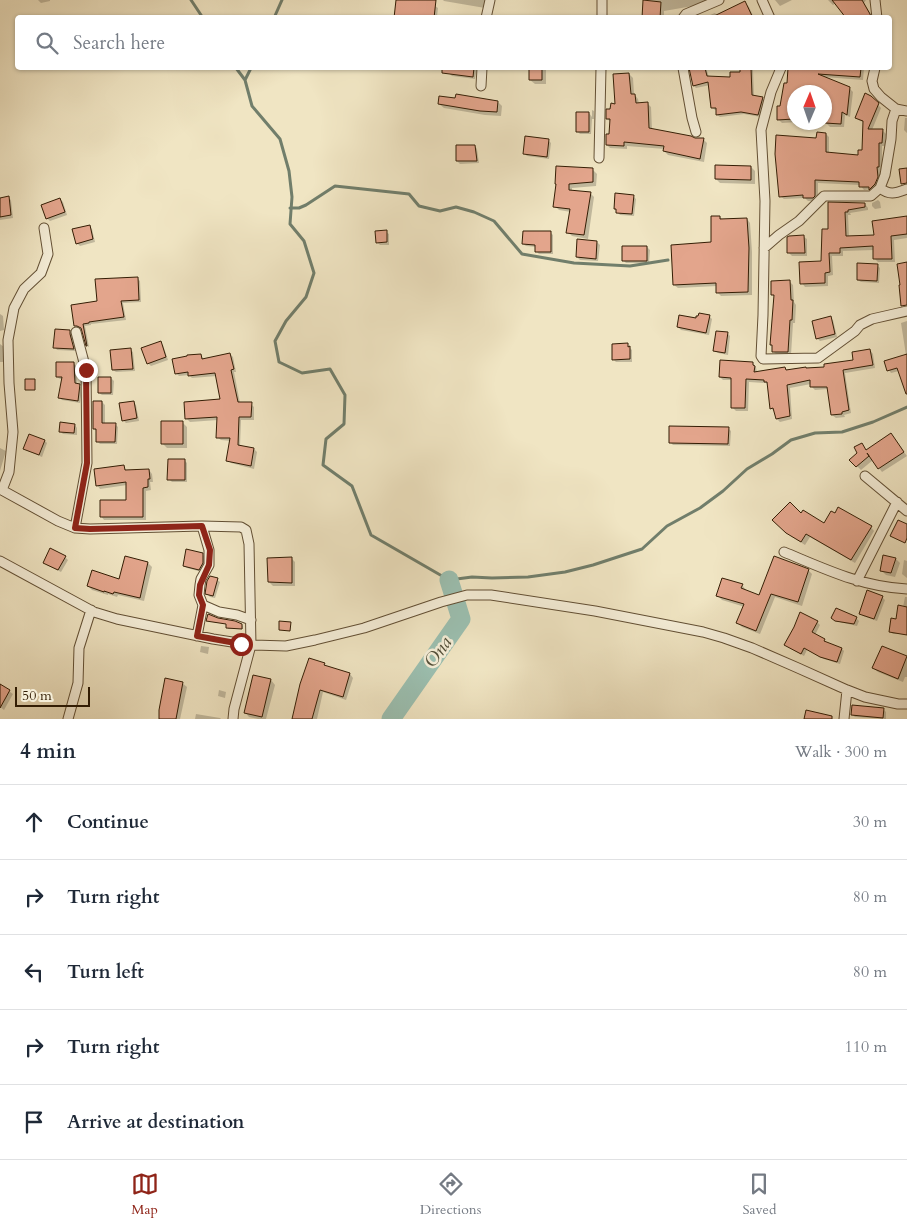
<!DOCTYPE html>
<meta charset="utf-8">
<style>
body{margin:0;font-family:Cardo,serif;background:#f2f2f3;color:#1f2937}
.compass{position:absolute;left:787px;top:85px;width:45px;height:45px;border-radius:50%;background:#fff;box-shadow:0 1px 4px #0004;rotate:2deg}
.scale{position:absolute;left:15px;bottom:12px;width:75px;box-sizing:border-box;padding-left:5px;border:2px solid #331d04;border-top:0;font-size:14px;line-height:18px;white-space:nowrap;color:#331d04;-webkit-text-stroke:4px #f5eed8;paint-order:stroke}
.stop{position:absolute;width:15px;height:15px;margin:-11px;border:4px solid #8f2418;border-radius:50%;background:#fff}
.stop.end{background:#8f2418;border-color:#fff;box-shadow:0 1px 5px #0008}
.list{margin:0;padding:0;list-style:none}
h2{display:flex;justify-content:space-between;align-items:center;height:65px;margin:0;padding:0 20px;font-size:21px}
h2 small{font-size:16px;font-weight:400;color:#747a83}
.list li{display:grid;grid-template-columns:32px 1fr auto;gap:15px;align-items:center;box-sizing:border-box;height:75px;padding:0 20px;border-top:1px solid #e0e1e3}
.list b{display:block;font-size:19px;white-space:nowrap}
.list em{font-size:16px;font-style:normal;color:#747a83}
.icon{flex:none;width:28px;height:28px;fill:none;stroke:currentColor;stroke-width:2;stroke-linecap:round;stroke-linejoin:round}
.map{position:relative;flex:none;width:907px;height:719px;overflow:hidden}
.search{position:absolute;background:#fff;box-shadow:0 1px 4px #0004;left:15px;right:15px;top:15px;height:55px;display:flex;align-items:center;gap:12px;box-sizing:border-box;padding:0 18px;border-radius:5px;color:#747a83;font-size:19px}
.sheet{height:440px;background:#fff}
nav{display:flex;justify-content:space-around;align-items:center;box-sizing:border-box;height:70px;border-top:1px solid #e0e1e3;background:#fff;font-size:14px;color:#747a83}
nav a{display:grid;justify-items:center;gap:2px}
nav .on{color:#8f2418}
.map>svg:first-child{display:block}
.shadow{fill:#0003}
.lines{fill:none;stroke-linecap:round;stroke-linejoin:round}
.stream{stroke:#717e6b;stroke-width:3}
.river{stroke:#9bbfb0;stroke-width:19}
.building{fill:#e3a58c;stroke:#331d04}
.street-casing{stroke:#624f34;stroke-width:11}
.street{stroke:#f5eed8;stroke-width:9}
.route{stroke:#8f2418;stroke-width:6}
.labels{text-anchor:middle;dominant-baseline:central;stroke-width:5;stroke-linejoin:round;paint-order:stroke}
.water-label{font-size:19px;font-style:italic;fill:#524e38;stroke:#f5eed8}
</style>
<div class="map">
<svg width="907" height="719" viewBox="0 0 907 719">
<rect width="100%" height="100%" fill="#f0e5c3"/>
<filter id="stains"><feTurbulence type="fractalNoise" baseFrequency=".004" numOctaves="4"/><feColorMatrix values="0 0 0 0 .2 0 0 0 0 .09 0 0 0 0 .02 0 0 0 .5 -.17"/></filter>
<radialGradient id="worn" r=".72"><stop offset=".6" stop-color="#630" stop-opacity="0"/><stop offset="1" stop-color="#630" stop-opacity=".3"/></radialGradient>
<path class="shadow" d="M 38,0 L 50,0 L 50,1 L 41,3 Z
M 398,0 L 416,0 L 435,6 L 438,8 L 437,17 L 446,18 L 395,18 Z
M 443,0 L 486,0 L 485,8 L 444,1 Z
M 644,0 L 709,0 L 693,6 L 664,11 L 664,18 L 643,18 Z
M 775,0 L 792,0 L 780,6 Z
M 828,0 L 866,0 L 864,3 L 873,18 L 845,18 L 847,16 L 836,3 L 833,5 Z
M 744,2 L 749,7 L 754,18 L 734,18 Z
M 715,13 L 719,18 L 703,18 Z
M 450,68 L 477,68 L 475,79 L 452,76 L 449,73 Z
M 530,68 L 546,68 L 546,84 L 535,84 L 530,80 Z
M 690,68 L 706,68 L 709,77 L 732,78 L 741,73 L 741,68 L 756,68 L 756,70 L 753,70 L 754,97 L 762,98 L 765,101 L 761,117 L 744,114 L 720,117 L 717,115 L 717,110 L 715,110 L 712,107 L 710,85 L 696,88 L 694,86 Z
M 789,68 L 864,68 L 863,80 L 824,77 L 849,88 L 853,92 L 850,117 L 845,115 L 844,127 L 830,127 L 826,123 L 827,106 L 824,106 L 824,92 L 794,92 L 794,122 L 797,122 L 782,123 L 778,119 L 788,85 Z
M 629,74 L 633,78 L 634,94 L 638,99 L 639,104 L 648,104 L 651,107 L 652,130 L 695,139 L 704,140 L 707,143 L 704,162 L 668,155 L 664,151 L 665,149 L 627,146 L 627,149 L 610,148 L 607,145 L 610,136 L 611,122 L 607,119 L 617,105 Z
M 871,97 L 881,108 L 872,130 L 882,130 L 886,134 L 885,146 L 882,146 L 882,170 L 880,170 L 880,181 L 873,192 L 871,189 L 864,190 L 860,185 L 818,183 L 818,200 L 817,201 L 808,201 L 805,198 L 784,199 L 780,196 L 818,139 L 826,134 L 829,137 L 829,153 L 859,156 L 863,151 L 864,122 L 860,121 L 856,118 Z
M 498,102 L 502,106 L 501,116 L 485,115 L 444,108 L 439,104 Z
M 592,110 L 594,111 L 594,119 L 592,119 L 591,134 L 580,134 L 577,131 L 589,113 L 592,117 Z
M 905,118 L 907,118 L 907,133 L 904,130 Z
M 548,140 L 551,143 L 549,159 L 527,156 L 524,153 Z
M 475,146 L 477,149 L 479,163 L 460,164 L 457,161 Z
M 751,167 L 755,171 L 755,184 L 720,183 L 716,179 Z
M 593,170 L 597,174 L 596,186 L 572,188 L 572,192 L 590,193 L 594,197 L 588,239 L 572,236 L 568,232 L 571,212 L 559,210 L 555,206 L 557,185 Z
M 633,196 L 636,199 L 634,216 L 620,215 L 615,209 Z
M 8,198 L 11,200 L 13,218 L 0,220 L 0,199 Z
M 60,199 L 63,202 L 67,215 L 50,221 L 47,218 Z
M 878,200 L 880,202 L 881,208 L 875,209 L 872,206 L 872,203 Z
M 829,204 L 865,204 L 868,208 L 868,210 L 850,213 L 851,215 L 848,215 L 849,237 L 875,236 L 907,217 L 907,238 L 894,240 L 895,262 L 878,262 L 875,259 L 874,250 L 843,251 L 843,256 L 832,256 L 833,275 L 828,276 L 828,286 L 805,287 L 802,283 L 822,262 L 830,230 Z
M 720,217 L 723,220 L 747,219 L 750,223 L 752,252 L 752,295 L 721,296 L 717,292 L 717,286 L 678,288 L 674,285 L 712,243 Z
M 89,226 L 92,229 L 95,242 L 80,246 L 77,243 Z
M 386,232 L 389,234 L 389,245 L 380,245 L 377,242 Z
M 550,232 L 553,235 L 553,254 L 539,254 L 536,251 L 536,247 L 526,246 L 523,244 Z
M 804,237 L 807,239 L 807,256 L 792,256 L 789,253 Z
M 597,242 L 600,245 L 598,261 L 580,260 L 577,257 Z
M 647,247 L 650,250 L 649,263 L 626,263 L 623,260 Z
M 877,265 L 880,268 L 879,283 L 861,282 L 858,280 Z
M 137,278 L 140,281 L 141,302 L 123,303 L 126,320 L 91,324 L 91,325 L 85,326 L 89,347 L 87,346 L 82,329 L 78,328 L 75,326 L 98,302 Z
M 790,282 L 793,285 L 794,302 L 796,305 L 795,323 L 793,323 L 791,355 L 777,355 L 773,351 L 775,297 L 773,295 Z
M 0,314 L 3,316 L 4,330 L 0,331 Z
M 709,316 L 712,319 L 709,335 L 681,330 L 678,327 L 697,319 Z
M 830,318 L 833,320 L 837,337 L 820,341 L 817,338 Z
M 907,321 L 907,392 L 899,371 L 891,373 L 889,370 L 906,355 L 901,323 Z
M 70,331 L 72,334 L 76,351 L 57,350 L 55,347 Z
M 728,334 L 730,336 L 728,355 L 718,353 L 715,351 Z
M 160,343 L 163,345 L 168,360 L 151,366 L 148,363 Z
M 0,344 L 4,347 L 4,362 L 0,362 Z
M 627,345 L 632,350 L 632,362 L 616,362 L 613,359 Z
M 130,350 L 133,352 L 135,371 L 116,372 L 113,370 Z
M 870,350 L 873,354 L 875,368 L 845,373 L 851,413 L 844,415 L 845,417 L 836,418 L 832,415 L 828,389 L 815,390 L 812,387 L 811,384 L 790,388 L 792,419 L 780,422 L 777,419 L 774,411 L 771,408 L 769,385 L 766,383 L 749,382 L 748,411 L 736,411 L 732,407 L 732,380 L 723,380 L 720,377 L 753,364 L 756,367 L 757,373 L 785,368 L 787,371 L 826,368 L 855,362 Z
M 230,354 L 233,357 L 236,372 L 234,372 L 240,403 L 251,404 L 254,407 L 254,420 L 241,420 L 240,447 L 254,449 L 257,452 L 254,469 L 231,463 L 228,460 L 231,441 L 221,440 L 217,437 L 218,420 L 190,422 L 187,419 L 222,400 L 217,376 L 192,378 L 189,375 L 179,376 L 176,373 L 201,355 L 204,360 Z
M 73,363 L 76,366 L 77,385 L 82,388 L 80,403 L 62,400 L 59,397 L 62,379 L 60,379 L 57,377 Z
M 111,378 L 114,381 L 113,395 L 102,395 L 99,393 Z
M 102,402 L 105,405 L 105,424 L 115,424 L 118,427 L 117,444 L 100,444 L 97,441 L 98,432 L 94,429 Z
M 133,402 L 136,405 L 139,421 L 126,423 L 123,420 Z
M 182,422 L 187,427 L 187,448 L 167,448 L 163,444 Z
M 75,425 L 77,428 L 77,435 L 63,434 L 60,431 Z
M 728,428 L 731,431 L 730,446 L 673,445 L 670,442 Z
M 891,435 L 907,456 L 882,472 L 873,460 L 861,470 L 851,460 L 858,453 L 861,444 L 867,451 Z
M 45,441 L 47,443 L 42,457 L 28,451 L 25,449 Z
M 0,448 L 6,451 L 0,471 Z
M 185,461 L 187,463 L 187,482 L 172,482 L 169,479 Z
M 123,466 L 127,471 L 149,470 L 152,474 L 153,482 L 150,482 L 151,490 L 146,491 L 146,520 L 104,520 L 101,516 L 127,501 L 127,485 L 100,489 L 97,485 Z
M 801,515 L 825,525 L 871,527 L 874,531 L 855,563 L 810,537 L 805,545 L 791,536 L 774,520 Z
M 202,554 L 205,557 L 205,567 L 202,572 L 187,568 L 184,566 Z
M 65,557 L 68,560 L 61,572 L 47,565 L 44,562 Z
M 291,558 L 295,562 L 295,586 L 273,586 L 269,582 Z
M 896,559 L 900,563 L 895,577 L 886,575 L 881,570 Z
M 904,560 L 907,561 L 907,578 L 902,574 Z
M 148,563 L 152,567 L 144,601 L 118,595 L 117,597 L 108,594 L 108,595 L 92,590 L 88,586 L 120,581 Z
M 808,570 L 812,574 L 802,606 L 775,597 L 760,634 L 742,627 L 738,623 L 745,607 L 722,600 L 717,595 L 742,585 L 746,590 L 746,591 L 759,596 Z
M 217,580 L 220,582 L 215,598 L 210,597 L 207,594 Z
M 882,597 L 885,600 L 877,621 L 863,616 L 860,613 Z
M 905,597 L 907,597 L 907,634 L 893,634 L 890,631 L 897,620 L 903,607 Z
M 836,609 L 856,618 L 859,621 L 857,626 L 835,621 Z
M 208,621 L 242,625 L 243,626 L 243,629 L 228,629 L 228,624 Z
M 817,622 L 820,625 L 815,635 L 827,643 L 842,649 L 844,651 L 840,664 L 824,659 L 807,650 L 804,656 L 788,647 Z
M 201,646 L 209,647 L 208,654 L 200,652 Z
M 882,647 L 907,658 L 907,677 L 905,677 L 903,682 L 878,672 L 873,668 Z
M 324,664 L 327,667 L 350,674 L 353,678 L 346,700 L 323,692 L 317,719 L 293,719 Z
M 271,680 L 275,685 L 266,719 L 258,719 L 249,717 L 245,712 Z
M 182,683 L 187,687 L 180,719 L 160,719 Z
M 0,685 L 13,694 L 4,710 L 0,707 Z
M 219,690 L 226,692 L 225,698 L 218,696 Z
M 884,710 L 886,712 L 886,719 L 855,717 L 852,714 Z
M 196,714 L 220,718 L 221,719 L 195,719 Z"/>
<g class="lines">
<path class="stream" d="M 191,0 L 203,18
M 274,18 L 282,0
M 236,68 L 245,80 L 252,106 L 280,139 L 289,171 L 292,197 L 290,224 L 304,241 L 314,273 L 306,297 L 286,321 L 275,341 L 279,362 L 302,373 L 330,369 L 345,395 L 344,424 L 326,439 L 323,465 L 352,486 L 371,535 L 449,580 L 472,577 L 492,578 L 528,577 L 565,572 L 593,565 L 642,549 L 667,526 L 700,508 L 723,491 L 747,469 L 772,454 L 791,440 L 815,433 L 842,432 L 873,422 L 907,407
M 245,80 L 251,68
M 290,208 L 299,208 L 306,205 L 335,186 L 409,194 L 419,206 L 440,211 L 456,207 L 474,212 L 494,221 L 522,254 L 574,263 L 630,266 L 668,260"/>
<path class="river" d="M 391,719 L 461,619 L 449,580"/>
</g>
<path class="building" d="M 396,0 L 436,0 L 434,18 L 394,18 Z
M 643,0 L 661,2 L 660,18 L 642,18 Z
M 832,0 L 862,0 L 870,14 L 871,18 L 846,18 Z
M 745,1 L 753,18 L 710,18 Z
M 442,68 L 474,68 L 473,77 L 442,73 Z
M 529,68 L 542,68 L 542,80 L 529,80 Z
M 689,68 L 705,68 L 707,76 L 730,77 L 730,72 L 740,72 L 740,68 L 751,68 L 752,95 L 763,97 L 758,115 L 741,112 L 716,115 L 716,108 L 711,108 L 708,82 L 693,86 Z
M 788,68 L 861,68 L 860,77 L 818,74 L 850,87 L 847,115 L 842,112 L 841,124 L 825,123 L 826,103 L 824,103 L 824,92 L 794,92 L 794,119 L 777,120 L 777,106 L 780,106 L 784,83 L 787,83 Z
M 629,73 L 631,94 L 635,94 L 636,103 L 648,102 L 649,128 L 691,136 L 695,138 L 704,138 L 700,159 L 663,151 L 664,146 L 624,142 L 624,146 L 606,145 L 606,134 L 609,134 L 610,119 L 606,119 L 606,109 L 610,109 L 611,103 L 615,104 L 613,74 Z
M 865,93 L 871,96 L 879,103 L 868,129 L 883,129 L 882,143 L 879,143 L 879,167 L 877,167 L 878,177 L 875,184 L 869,190 L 869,187 L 859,187 L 859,182 L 815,180 L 815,196 L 813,198 L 803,198 L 803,195 L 779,197 L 775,154 L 776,135 L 816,138 L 817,132 L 826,133 L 826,152 L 858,155 L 858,150 L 862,150 L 863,121 L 855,118 Z
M 456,94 L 498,101 L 497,112 L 480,111 L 438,104 L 439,96 L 455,98 Z
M 576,112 L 589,112 L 589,132 L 576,132 Z
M 525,136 L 549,139 L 547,157 L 523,154 Z
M 456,145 L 475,145 L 477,161 L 456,161 Z
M 715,165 L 751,166 L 751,180 L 715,179 Z
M 556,166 L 593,168 L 593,182 L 569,184 L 569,190 L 591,192 L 584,235 L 566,233 L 570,209 L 553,207 L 556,184 L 555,184 Z
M 907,168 L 907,183 L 901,184 L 899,169 Z
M 615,193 L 634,195 L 632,214 L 616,213 L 616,209 L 614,209 Z
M 9,196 L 11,215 L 0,217 L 0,198 Z
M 60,198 L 65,212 L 46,219 L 41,205 Z
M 828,202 L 865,203 L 865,207 L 848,210 L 848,212 L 845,212 L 846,236 L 874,235 L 872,221 L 907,216 L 907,234 L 891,236 L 892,259 L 873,259 L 873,246 L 840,248 L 840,253 L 829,253 L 830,272 L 825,273 L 825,283 L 800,284 L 799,262 L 821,261 L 822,229 L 828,229 Z
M 711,216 L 720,216 L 720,219 L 747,218 L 749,248 L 748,292 L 716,293 L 716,283 L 673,285 L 671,245 L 711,242 Z
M 90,225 L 93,239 L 76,244 L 72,229 Z
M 387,230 L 387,242 L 376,243 L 375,231 Z
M 523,231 L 551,231 L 551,252 L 535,252 L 535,245 L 522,244 Z
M 804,235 L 805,253 L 787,253 L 787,237 L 789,236 Z
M 577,239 L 597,241 L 596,259 L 576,257 Z
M 622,246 L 647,246 L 647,261 L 622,261 Z
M 907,262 L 907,305 L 901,306 L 899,285 L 900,285 L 897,264 Z
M 857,263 L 878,264 L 877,281 L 857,280 Z
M 138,277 L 139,300 L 121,301 L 124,317 L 89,322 L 89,323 L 83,324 L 87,346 L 86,346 L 81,328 L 77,326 L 74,326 L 71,305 L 97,301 L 95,279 Z
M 790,280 L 791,300 L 793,300 L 792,320 L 790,320 L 788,352 L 772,352 L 772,345 L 770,345 L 774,295 L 771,295 L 771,281 Z
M 699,313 L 710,315 L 706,333 L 677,327 L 679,315 L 696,318 L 696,316 L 698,316 Z
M 831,316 L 835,334 L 816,339 L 812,321 Z
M 55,329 L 70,330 L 70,334 L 74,349 L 53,348 Z
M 716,331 L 728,332 L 725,353 L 713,351 Z
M 161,341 L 166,357 L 147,364 L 141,348 Z
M 628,343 L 628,347 L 630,346 L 630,359 L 612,360 L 612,344 Z
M 131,348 L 133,369 L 112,370 L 110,350 Z
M 870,349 L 873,365 L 843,370 L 849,410 L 842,412 L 842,414 L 831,415 L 827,387 L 810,387 L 810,380 L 787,385 L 790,416 L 776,419 L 773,408 L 770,409 L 767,382 L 764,382 L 764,380 L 746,379 L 745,408 L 731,408 L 731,378 L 719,377 L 720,360 L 753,362 L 753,365 L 755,366 L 754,372 L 785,367 L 786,370 L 806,367 L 806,368 L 824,367 L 824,364 L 853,360 L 852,352 Z
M 230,353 L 234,369 L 231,370 L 238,402 L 252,402 L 251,417 L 239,417 L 238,445 L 254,448 L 251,466 L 226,461 L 230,438 L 216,438 L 217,417 L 185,419 L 184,402 L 220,399 L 215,373 L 188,376 L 188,372 L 175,374 L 172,359 L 187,356 L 187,355 L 201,354 L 202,359 Z
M 907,354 L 907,394 L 906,394 L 897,368 L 887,371 L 884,361 Z
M 56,362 L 74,362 L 75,383 L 80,384 L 78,401 L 58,398 L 62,377 L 56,377 Z
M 98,377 L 111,377 L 111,393 L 98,393 Z
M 25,379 L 35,379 L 35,390 L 25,390 Z
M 93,401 L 102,401 L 102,423 L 116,423 L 115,442 L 96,442 L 96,429 L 93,429 Z
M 134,401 L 137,418 L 122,421 L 119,403 Z
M 161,421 L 183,421 L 183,444 L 161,444 Z
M 60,422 L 75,424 L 74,433 L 59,432 Z
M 669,426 L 729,427 L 728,444 L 669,443 Z
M 891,433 L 904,452 L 878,469 L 867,453 L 869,456 L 856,467 L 849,460 L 857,453 L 854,447 L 862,443 L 866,450 Z
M 29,434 L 45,440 L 39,455 L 23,449 Z
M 168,459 L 185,459 L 185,480 L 167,480 Z
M 124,465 L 125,470 L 149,469 L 150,479 L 148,479 L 148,487 L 143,488 L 143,517 L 100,517 L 100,500 L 126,500 L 126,482 L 96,486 L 94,469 Z
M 790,502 L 801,513 L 803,510 L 824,523 L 831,511 L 835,513 L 838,507 L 872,526 L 851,560 L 806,534 L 801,542 L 786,533 L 772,520 Z
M 898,520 L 907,524 L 907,538 L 905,543 L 890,536 Z
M 50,548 L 66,556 L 58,570 L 43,563 Z
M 186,549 L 203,553 L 203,563 L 199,570 L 183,566 Z
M 883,555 L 896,558 L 891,573 L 880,571 Z
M 125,556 L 148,562 L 140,598 L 114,592 L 113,594 L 104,591 L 104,592 L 87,586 L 92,570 L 119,579 Z
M 774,556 L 809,569 L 798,602 L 771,594 L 756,631 L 736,623 L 744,604 L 716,596 L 722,578 L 743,584 L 741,588 L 759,595 Z
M 292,557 L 292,583 L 268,582 L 267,558 Z
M 210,576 L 218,578 L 213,596 L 205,594 L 207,581 Z
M 867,590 L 883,596 L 874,619 L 859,614 Z
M 898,605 L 907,607 L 907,635 L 889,632 L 891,618 L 896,619 Z
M 836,608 L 857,617 L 854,624 L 835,621 L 831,618 Z
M 800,612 L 818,621 L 812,632 L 825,639 L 824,641 L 842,648 L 837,662 L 820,657 L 804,648 L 801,654 L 784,645 L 794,627 Z
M 208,614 L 218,618 L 235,621 L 242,624 L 242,629 L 226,628 L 226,624 L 206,621 Z
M 279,621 L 291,622 L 290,631 L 279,630 Z
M 882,646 L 907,656 L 898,679 L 872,668 Z
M 309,658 L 325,663 L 324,665 L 350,673 L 343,697 L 320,690 L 312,719 L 292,719 L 300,684 Z
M 253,675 L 271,679 L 262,717 L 244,713 Z
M 165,678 L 183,682 L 176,719 L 159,719 L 159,710 Z
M 0,684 L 10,690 L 0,708 Z
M 852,705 L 884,708 L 883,718 L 851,715 Z
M 806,710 L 832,716 L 832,719 L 804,719 Z"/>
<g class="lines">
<g class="street-casing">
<path id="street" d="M 762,0 L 770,18
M 875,0 L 877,18
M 486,18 L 490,0
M 602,18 L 602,0
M 683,18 L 686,14 L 719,0
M 683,68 L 692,118 L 696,132
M 781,68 L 771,92 L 761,130 L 765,201 L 763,315 L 761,356 L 763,359 L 818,358 L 855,331 L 860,325 L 872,319 L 907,311
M 875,68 L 872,81 L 874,89 L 881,97 L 896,109 L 907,111
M 481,86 L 482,68
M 599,158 L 601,68
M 880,188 C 890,196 896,193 907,189
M 764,248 L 779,235 L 799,221 L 824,196 L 871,196 L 880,188 L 885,175 L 891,139 L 892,121 L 896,109
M 865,476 L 907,511
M 0,489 L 58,521 L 75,528 L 90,529 L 202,526 L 241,527 L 246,530 L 249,544 L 251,645 L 234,709 L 233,719
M 2,490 L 9,472 L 13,432 L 9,383 L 8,340 L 14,308 L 24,289 L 41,273 L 48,254 L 44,228
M 75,528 L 87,463 L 86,370 L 76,332
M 784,552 C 825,569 862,587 907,589
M 0,561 L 94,612 L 117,619 L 213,639 L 251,645 L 286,646 L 315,640 L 364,628 L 441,602 L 467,595 L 491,595 L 595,611 L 703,632 L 724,638 L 752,648 L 798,668 L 847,690 L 865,697 L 898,704 L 907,704
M 857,581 L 897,502
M 203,605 L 219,612 L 237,615 L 251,620
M 197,636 L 203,605 L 199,595 L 200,585 L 201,579 L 209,565 L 209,550 L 202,526
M 68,719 L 78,683 L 79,648 L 91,610
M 844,719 L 847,690"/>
</g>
<use href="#street" class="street"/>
</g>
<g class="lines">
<path class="route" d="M 86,370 L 87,463 L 75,528 L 90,529 L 202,526 L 210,550 L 209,565 L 200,585 L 199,595 L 203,605 L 197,636 L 241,644"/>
</g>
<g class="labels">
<g class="water-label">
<text transform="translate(438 652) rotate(-55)">Ona</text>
</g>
</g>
<rect width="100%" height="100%" filter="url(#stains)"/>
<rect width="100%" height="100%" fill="url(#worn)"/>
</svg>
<svg class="compass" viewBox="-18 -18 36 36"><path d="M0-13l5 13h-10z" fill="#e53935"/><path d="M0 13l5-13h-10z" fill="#747a83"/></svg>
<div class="scale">50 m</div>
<div class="stop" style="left:241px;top:644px"></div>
<div class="stop end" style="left:86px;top:370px"></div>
<div class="search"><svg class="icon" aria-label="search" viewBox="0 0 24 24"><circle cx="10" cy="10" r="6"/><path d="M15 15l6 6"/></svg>Search here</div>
</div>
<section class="sheet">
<h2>4 min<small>Walk · 300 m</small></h2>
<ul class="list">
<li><svg class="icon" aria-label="ahead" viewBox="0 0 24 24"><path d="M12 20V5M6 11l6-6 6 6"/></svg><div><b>Continue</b></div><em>30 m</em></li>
<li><svg class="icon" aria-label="right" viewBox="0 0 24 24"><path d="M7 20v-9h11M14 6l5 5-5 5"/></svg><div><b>Turn right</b></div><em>80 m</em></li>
<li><svg class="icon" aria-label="left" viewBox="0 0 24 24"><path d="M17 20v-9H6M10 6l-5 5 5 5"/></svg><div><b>Turn left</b></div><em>80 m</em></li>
<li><svg class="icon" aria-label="right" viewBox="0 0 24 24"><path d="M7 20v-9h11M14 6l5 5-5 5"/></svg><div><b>Turn right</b></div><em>110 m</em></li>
<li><svg class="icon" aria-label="arrive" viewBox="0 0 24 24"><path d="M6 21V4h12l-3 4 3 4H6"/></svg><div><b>Arrive at destination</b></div></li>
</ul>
</section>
<nav>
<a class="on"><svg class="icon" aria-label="map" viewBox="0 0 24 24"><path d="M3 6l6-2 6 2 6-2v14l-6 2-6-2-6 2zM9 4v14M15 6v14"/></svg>Map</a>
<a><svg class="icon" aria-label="directions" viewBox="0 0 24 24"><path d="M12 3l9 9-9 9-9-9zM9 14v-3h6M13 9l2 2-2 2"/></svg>Directions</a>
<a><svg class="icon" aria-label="saved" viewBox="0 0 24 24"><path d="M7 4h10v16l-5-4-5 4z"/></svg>Saved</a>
</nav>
